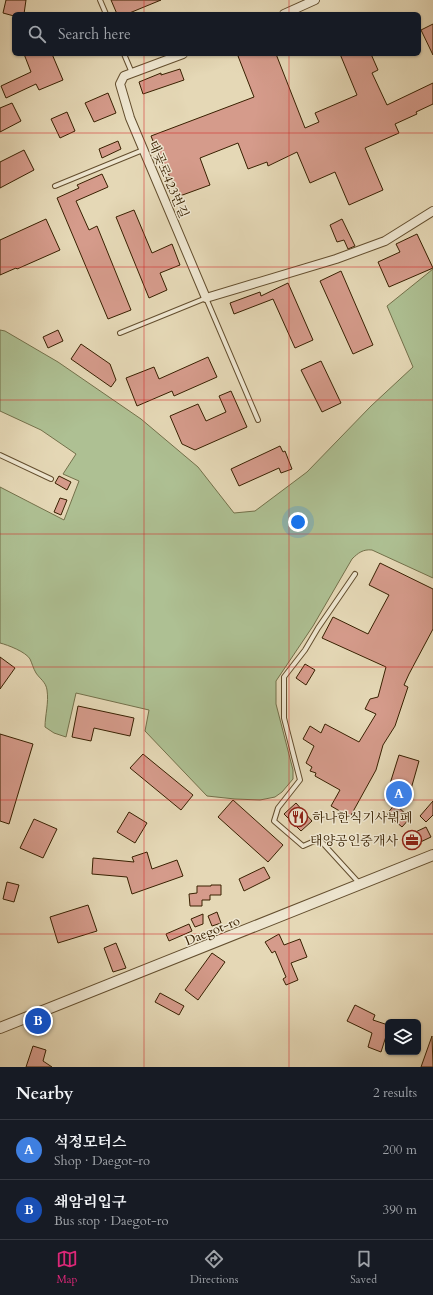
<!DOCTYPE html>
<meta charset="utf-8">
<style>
:root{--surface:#171b24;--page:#20242c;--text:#f1f3f6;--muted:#9ea1a6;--line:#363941;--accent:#db2777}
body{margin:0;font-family:Cardo,"Noto Serif KR",serif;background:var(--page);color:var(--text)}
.controls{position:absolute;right:12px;bottom:12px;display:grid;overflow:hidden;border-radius:6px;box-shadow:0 1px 3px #0004}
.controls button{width:36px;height:36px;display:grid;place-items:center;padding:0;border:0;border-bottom:1px solid var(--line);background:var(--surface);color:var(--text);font:20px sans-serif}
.you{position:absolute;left:298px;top:522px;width:14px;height:14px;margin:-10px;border:3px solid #fff;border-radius:50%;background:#1a73e8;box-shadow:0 0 0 6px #1a73e833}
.badge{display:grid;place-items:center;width:26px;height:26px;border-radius:50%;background:var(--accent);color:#fff;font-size:13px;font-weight:700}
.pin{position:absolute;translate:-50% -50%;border:2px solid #fff;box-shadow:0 1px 4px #0006}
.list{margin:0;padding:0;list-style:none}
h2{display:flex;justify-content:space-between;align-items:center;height:52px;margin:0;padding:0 16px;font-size:17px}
h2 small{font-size:13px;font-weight:400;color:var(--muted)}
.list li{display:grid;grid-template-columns:26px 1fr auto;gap:12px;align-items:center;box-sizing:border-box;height:60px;padding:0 16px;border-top:1px solid var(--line)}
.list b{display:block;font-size:15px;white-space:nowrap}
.list p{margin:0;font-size:13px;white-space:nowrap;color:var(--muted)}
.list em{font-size:13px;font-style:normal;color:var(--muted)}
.icon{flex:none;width:22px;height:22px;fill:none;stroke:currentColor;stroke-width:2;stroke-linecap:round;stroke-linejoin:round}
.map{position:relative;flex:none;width:433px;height:1067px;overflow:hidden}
.search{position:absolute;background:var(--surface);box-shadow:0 1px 3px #0004;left:12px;right:12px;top:12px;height:44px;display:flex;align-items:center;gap:10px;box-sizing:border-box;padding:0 14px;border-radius:6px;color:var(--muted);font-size:15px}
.sheet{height:172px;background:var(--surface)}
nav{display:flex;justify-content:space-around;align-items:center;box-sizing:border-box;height:56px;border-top:1px solid var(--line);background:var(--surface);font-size:11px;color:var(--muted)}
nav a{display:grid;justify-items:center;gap:2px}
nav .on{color:var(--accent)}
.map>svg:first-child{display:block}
</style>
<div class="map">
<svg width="433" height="1067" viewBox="0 0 433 1067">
<rect width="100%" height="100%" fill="#e5d8b6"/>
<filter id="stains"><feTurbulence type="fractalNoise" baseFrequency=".005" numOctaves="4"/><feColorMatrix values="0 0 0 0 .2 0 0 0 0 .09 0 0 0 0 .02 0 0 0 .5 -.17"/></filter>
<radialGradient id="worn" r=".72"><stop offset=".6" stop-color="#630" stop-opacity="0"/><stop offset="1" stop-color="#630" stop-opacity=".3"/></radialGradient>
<path fill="#aec093" stroke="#73704a" d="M433 269V578L372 550C363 549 358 553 352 559L313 626 276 681V704L293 770V779L282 792 275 797 260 800 235 799 207 796 145 731 149 710 76 693 66 737 54 733 45 727C45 715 49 703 47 690 46 682 40 679 36 673 33 668 32 663 30 659 26 652 8 645 0 643V487L64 520 79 481 63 474 76 454 41 430 0 411V330L5 331 58 362 141 419 198 467 234 513 255 511 307 472 371 406 413 367 387 306Z"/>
<path fill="#d59b8b" stroke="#382001" d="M6 0H26L24 14H14V16L3 13Z
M111 0H161L127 14H117Z
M433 24V55L421 30Z
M24 54H52L63 80 39 90 36 84 6 98 1 86 31 72Z
M244 54H276L305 128 319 122 315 113 357 95 340 54H371L378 70 372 73 387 105 433 83V104L416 112 417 114 395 124 399 133 365 148 383 190 349 205 335 172 310 183 297 152 268 166 267 162 248 169 238 143 200 158 210 185 177 197 167 170 165 171 151 136 254 97 238 56Z
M180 69 184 80 143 94 139 82 161 73V75Z
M108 93 116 113 94 122 85 103Z
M12 103 21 121 0 132V108Z
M67 112 75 131 60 138 51 119Z
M118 141 121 149 102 158 99 149Z
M24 150 34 170 0 188V162Z
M102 174 108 187 76 201 89 230 97 226 131 310 108 319 57 198 79 188 77 185Z
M134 210 152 253 172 244 180 265 160 273 167 290 149 298 116 217Z
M46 219 60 250 17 269 16 268 0 275V240Z
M342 219 355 246 348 249 344 240 337 242 330 225Z
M417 234 433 268 389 287 378 262 400 252 396 244Z
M341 271 373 345 353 354 320 281Z
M288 283 313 340 295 348 273 299 234 314 230 303 260 292 261 296Z
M58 330 63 341 48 348 43 337Z
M81 344 110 364 116 380 111 387 71 359Z
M208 357 217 377 174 396 172 391 137 406 126 378 154 367 159 379Z
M321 361 341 403 322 412 301 370Z
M231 391 247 427 195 450 182 444 170 416 198 404 206 421 226 412 219 396Z
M280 446 283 452 285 451 292 469 281 473 279 468 239 486 231 469Z
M59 476 71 482 67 490 55 483Z
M60 498 67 500 61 515 54 512Z
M380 563 433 589V629L409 674 404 685 408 687 395 726 383 745 376 770 350 817 331 806 340 790 315 776 316 773 310 771 312 767 306 763 314 746 303 739 310 726 321 733 325 724 359 742 376 714 365 709 370 699 378 697 386 667 322 638 333 617 368 634 389 595 369 585Z
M0 657 15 668 0 689Z
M305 664 315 670 306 685 296 678Z
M78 706 134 718 130 736 94 728 91 741 72 737Z
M0 734 33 744 9 824 0 821Z
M143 754 193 795 181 810 130 768Z
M399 755 419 761 409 796 388 790Z
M233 800 283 845 268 862 218 817Z
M433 801V815L426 822 420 816Z
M296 803 312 821 301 831 284 814Z
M395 804 410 818 402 827 387 814Z
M129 812 147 823 135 843 117 832Z
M34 819 57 829 43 858 20 848Z
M426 827 431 837 410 847 405 837Z
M147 852 152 869 177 860 183 876 132 894 127 877 92 874 93 858 134 862 132 857Z
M264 867 270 878 244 891 239 879Z
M7 882 19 885 14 902 3 899Z
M211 885H221V895H210V900H202V906H190L189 894 197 893V886H211Z
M88 905 97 931 58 943 50 917Z
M217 912 221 923 212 926 208 916Z
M203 914V924L195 927 191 919Z
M189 924 192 931 169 941 166 934Z
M279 934 284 945 300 939 307 957 291 963 298 980 286 985 283 979 286 977 275 951 272 953 265 942Z
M116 943 126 968 113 972 104 948Z
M212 953 225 962 198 1000 185 990Z
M160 993 184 1006 179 1015 155 1002Z
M355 1005 375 1015 373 1020 388 1025V1030L381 1052 368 1047 372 1033 347 1021Z
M432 1036 433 1067H421Z
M33 1046 46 1050 43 1061 52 1067H26Z"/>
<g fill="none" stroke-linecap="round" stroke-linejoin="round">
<defs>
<path id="service" d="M100 0 106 14
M124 54 132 73
M55 186 143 150
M120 333 206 298 258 420
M0 455 51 479
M355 574 318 628 305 650 284 677V718L300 780 278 808 274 821 303 846 319 839 360 884"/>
<path id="minor" d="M284 14 315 0
M183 54 124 76 120 84 130 118 206 298 336 259 385 241 433 211"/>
<path id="tertiary" d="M0 1028 433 855"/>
</defs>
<use href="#service" stroke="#634e2e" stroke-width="6"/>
<use href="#minor" stroke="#634e2e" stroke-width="10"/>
<use href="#tertiary" stroke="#634e2e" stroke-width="12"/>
<use href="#service" stroke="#eee6d0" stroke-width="4"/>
<use href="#minor" stroke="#eee6d0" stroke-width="8"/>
<use href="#tertiary" stroke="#eee6d0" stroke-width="10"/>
</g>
<path fill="none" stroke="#d62828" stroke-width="1" stroke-opacity="0.55" d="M144 0V14M289 0V14M144 54V1067M289 54V1067M0 133H433M0 267H433M0 400H433M0 534H433M0 667H433M0 800H433M0 934H433"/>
<defs>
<symbol id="restaurant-ring" viewBox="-11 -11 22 22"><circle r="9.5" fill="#eee6d0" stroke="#8f2418" stroke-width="1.5"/><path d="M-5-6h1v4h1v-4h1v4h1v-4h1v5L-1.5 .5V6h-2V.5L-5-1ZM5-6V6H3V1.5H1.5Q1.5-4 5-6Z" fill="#8f2418"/></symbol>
<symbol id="office-ring" viewBox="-11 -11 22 22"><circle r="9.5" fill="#eee6d0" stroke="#8f2418" stroke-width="1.5"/><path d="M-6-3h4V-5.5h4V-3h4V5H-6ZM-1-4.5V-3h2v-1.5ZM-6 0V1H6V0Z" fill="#8f2418"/></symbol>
</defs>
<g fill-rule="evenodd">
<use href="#restaurant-ring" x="287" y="806" width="22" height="22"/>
<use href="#office-ring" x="401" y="829" width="22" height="22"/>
</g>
<g text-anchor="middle" stroke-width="3" stroke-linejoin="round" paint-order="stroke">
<g font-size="13" fill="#382001" stroke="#eee6d0">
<text transform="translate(169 179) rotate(67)" y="5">대곶로423번길</text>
<text transform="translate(212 930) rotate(-22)" y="5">Daegot-ro</text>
</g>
<g font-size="13" fill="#382001" stroke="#eee6d0" text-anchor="start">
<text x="312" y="822">하나한식기사뷔페</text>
<text x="398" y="845" text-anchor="end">태양공인중개사</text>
</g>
</g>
<rect width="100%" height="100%" filter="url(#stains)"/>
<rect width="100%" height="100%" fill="url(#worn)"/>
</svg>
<div class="controls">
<button><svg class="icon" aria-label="layers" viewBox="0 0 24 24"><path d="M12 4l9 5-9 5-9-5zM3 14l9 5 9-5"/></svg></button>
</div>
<div class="you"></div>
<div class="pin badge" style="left:399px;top:794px;background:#3f7fe0">A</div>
<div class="pin badge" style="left:38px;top:1021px;background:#1a4fb4">B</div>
<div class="search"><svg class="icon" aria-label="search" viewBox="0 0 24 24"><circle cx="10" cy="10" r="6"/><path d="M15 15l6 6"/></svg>Search here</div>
</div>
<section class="sheet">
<h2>Nearby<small>2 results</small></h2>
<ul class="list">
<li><span class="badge" style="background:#3f7fe0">A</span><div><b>석정모터스</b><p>Shop · Daegot-ro</p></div><em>200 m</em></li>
<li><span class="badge" style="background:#1a4fb4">B</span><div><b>쇄암리입구</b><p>Bus stop · Daegot-ro</p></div><em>390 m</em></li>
</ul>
</section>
<nav>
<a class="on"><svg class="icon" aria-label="map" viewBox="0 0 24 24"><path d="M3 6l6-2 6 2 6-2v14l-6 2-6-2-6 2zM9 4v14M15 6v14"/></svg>Map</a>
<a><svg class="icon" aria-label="directions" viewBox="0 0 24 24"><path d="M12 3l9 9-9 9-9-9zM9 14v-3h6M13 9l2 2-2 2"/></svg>Directions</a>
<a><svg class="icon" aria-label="saved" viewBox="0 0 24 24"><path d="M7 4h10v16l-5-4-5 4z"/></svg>Saved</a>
</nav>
